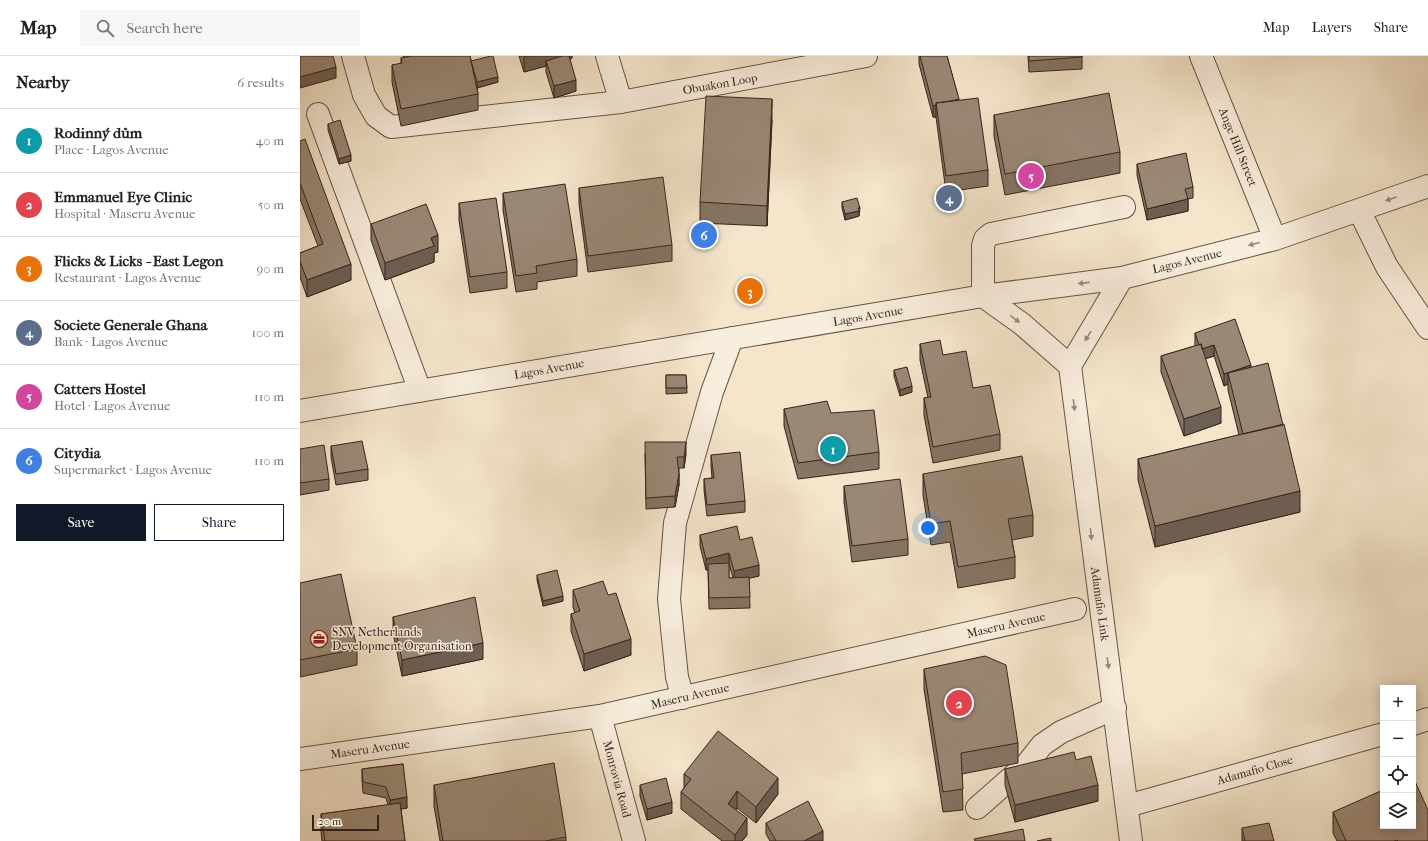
<!DOCTYPE html>
<meta charset="utf-8">
<style>
:root{--surface:#fff;--page:#f6f6f6;--text:#202124;--muted:#757577;--line:#e0e0e0;--accent:#111827}
body{margin:0;font-family:"IM FELL French Canon",serif;background:var(--page);color:var(--text)}
.controls{position:absolute;right:12px;bottom:12px;display:grid;overflow:hidden;border-radius:0px;box-shadow:0 2px 10px #0003}
.controls button{width:36px;height:36px;display:grid;place-items:center;padding:0;border:0;border-bottom:1px solid var(--line);background:var(--surface);color:var(--text);font:20px sans-serif}
.scale{position:absolute;left:12px;bottom:10px;width:67px;box-sizing:border-box;padding-left:4px;border:2px solid #38231a;border-top:0;font-size:11px;line-height:14px;white-space:nowrap;color:#38231a;-webkit-text-stroke:3px #f8eedd;paint-order:stroke}
.you{position:absolute;left:628px;top:472px;width:14px;height:14px;margin:-10px;border:3px solid #fff;border-radius:50%;background:#1a73e8;box-shadow:0 0 0 6px #1a73e833}
.badge{display:grid;place-items:center;width:26px;height:26px;border-radius:50%;background:var(--accent);color:#fff;font-size:13px;font-weight:700}
.pin{position:absolute;translate:-50% -50%;border:2px solid #fff;box-shadow:0 1px 4px #0006}
.list{margin:0;padding:0;list-style:none}
h2{display:flex;justify-content:space-between;align-items:center;height:52px;margin:0;padding:0 16px;font-size:17px}
h2 small{font-size:13px;font-weight:400;color:var(--muted)}
.list li{display:grid;grid-template-columns:26px 1fr auto;gap:12px;align-items:center;box-sizing:border-box;height:64px;padding:0 16px;border-top:1px solid var(--line)}
.list b{display:block;font-size:15px;white-space:nowrap}
.list p{margin:0;font-size:13px;white-space:nowrap;color:var(--muted)}
.list em{font-size:13px;font-style:normal;color:var(--muted)}
.actions{display:flex;gap:8px;padding:12px 16px}
.actions a{flex:1;padding:9px 0;border:1px solid var(--accent);border-radius:0px;text-align:center;font-size:14px;color:var(--accent)}
.actions .main{background:var(--accent);color:#fff}
.icon{flex:none;width:22px;height:22px;fill:none;stroke:currentColor;stroke-width:2;stroke-linecap:round;stroke-linejoin:round}
.map{position:relative;flex:none;width:1128px;height:785px;overflow:hidden}
header{display:flex;align-items:center;gap:24px;box-sizing:border-box;height:56px;padding:0 20px;background:var(--surface);border-bottom:1px solid var(--line)}
header strong{font-size:19px}
nav{display:flex;gap:22px;margin-inline-start:auto;font-size:14px}
.search{width:280px;height:36px;background:var(--page);display:flex;align-items:center;gap:10px;box-sizing:border-box;padding:0 14px;border-radius:0px;color:var(--muted);font-size:15px}
main{display:flex}
aside{flex:1;background:var(--surface)}
.map>svg:first-child{display:block}
</style>
<header>
<strong>Map</strong>
<div class="search"><svg class="icon" aria-label="search" viewBox="0 0 24 24"><circle cx="10" cy="10" r="6"/><path d="M15 15l6 6"/></svg>Search here</div>
<nav><a>Map</a><a>Layers</a><a>Share</a></nav>
</header>
<main>
<aside>
<h2>Nearby<small>6 results</small></h2>
<ul class="list">
<li><span class="badge" style="background:#0f9aa8">1</span><div><b>Rodinný dům</b><p>Place · Lagos Avenue</p></div><em>40 m</em></li>
<li><span class="badge" style="background:#e0444e">2</span><div><b>Emmanuel Eye Clinic</b><p>Hospital · Maseru Avenue</p></div><em>50 m</em></li>
<li><span class="badge" style="background:#e8710a">3</span><div><b>Flicks &amp; Licks - East Legon</b><p>Restaurant · Lagos Avenue</p></div><em>90 m</em></li>
<li><span class="badge" style="background:#5c6f8a">4</span><div><b>Societe Generale Ghana</b><p>Bank · Lagos Avenue</p></div><em>100 m</em></li>
<li><span class="badge" style="background:#d1479c">5</span><div><b>Catters Hostel</b><p>Hotel · Lagos Avenue</p></div><em>110 m</em></li>
<li><span class="badge" style="background:#3f7fe0">6</span><div><b>Citydia</b><p>Supermarket · Lagos Avenue</p></div><em>110 m</em></li>
</ul>
<div class="actions"><a class="main">Save</a><a>Share</a></div>
</aside>
<div class="map">
<svg width="1128" height="785" viewBox="0 0 1128 785">
<rect width="100%" height="100%" fill="#f4e5cb"/>
<filter id="stains"><feTurbulence type="fractalNoise" baseFrequency=".005" numOctaves="4"/><feColorMatrix values="0 0 0 0 .2 0 0 0 0 .09 0 0 0 0 .02 0 0 0 .5 -.17"/></filter>
<radialGradient id="worn" r=".72"><stop offset=".6" stop-color="#630" stop-opacity="0"/><stop offset="1" stop-color="#630" stop-opacity=".3"/></radialGradient>
<g fill="none" stroke-linecap="round" stroke-linejoin="round">
<defs>
<path id="minor" d="M53 0 64 39 76 60 91 71 321 46 566 0
M307 0 321 46
M901 0 975 183
M18 58 120 335
M1059 154 1087 211 1128 272
M822 222 770 310 831 785
M683 240V190L685 183 691 178 824 151
M683 240 722 268 770 310
M0 355 683 240 822 222 975 183 1128 130
M383 642 377 621 369 543 375 467 412 336 432 282
M300 660 334 785
M1113 668 1128 663
M0 703 300 660 775 553
M827 750 1083 678
M677 752 727 708 742 689 761 676 815 652"/>
</defs>
<use href="#minor" stroke="#675446" stroke-width="24"/>
<use href="#minor" stroke="#f8eedd" stroke-width="22"/>
</g>
<path fill="#847565" stroke="#38231a" fill-rule="evenodd" d="M103 0H170L171 5 198 26 177 32 178 38V54L101 70 92 26V9L101 8V2H104Z
M219 0H272V2L270 3 276 35 254 42 246 16V10L224 16Z
M619 0H647L659 44 688 114V130L646 136 636 61H633L619 8Z
M728 0H782V13L729 16Z
M694 59 820 96V117L705 139 694 80Z
M472 64 467 170 400 167V146Z
M28 68 51 105 39 108 28 74Z
M0 85 51 224 7 241 0 221V197L18 190 0 143Z
M837 108 893 131V142L888 143V155L847 164 837 119Z
M279 132 372 189V205L288 216 279 148Z
M203 137 277 203V220L237 226V233L216 236 203 154Z
M542 146 560 152 559 160 545 164 542 152Z
M159 147 207 216V232L170 237 159 164Z
M71 168 138 196 134 197V206L85 224 71 184Z
M895 277 951 311 1000 456 855 491 838 424V403L939 379 928 334V328L924 330 914 300 905 303 921 367 884 380 861 316V300L895 290Z
M620 288 643 299 673 332 700 378V394L633 407 624 359V342H628L620 304Z
M594 314 612 336 600 340 594 320Z
M366 319H386L387 337 366 338Z
M484 353 531 357 579 396V413L498 423 484 370Z
M31 390 68 413V424L36 429 31 401Z
M0 393 29 423V434L0 439Z
M345 397 386 398 384 412H379V429L375 451 346 453Z
M411 399 445 445V456L407 460 404 434V423L412 422 411 410Z
M623 418 733 459V480L712 484 715 501V522L658 532 650 486 631 489 623 439Z
M544 430 608 483V499L552 506 544 446Z
M400 479 440 484 459 520 449 522 450 552 409 553 408 514H406L400 490ZM429 508 433 522H429Z
M237 519 263 545 243 550 237 524Z
M0 527 57 593V609L0 621Z
M273 534 308 539 331 599 284 615 271 575V558L275 557 273 551Z
M93 561 183 603 102 620 93 577Z
M624 613 718 687V707L662 718 663 754 643 756 624 633Z
M776 704 798 745 715 766 705 729V713Z
M103 708 107 752 101 753 105 785H22L21 775V758L88 749 86 742 63 737 62 724V713Z
M384 718 478 738 456 767 437 752 436 754 447 779 442 785H422L381 753V736L384 732Z
M134 729 266 781V785H140L134 750Z
M340 729 372 757 347 764 340 740Z
M1033 756 1128 785H1037L1033 777Z
M466 767 523 785H470L466 778Z
M942 772 974 785H942Z"/>
<path fill="#6c5f53" stroke="#38231a" d="M224 0H272V2L247 9 246 5V10L224 16Z
M36 11V22L0 32V21Z
M198 21V26L177 32V26Z
M276 24V35L254 42V30Z
M472 43V64L467 170V150Z
M636 49V61H633V50Z
M51 99V105L39 108V103Z
M888 143V155L847 164V153Z
M559 155V160L545 164V158Z
M138 179V196L134 197V206L85 224V207L131 182Z
M51 208V224L7 241V224Z
M914 289V300L901 304V293Z
M951 309V320L928 317V328L924 330V318Z
M612 330V336L600 340V334Z
M921 351V367L884 380V363Z
M386 386V398L384 412V401Z
M379 418V429L375 451V440Z
M1000 435V456L855 491V470Z
M429 497V508L406 514V503Z
M459 509V520L434 526V515Z
M263 540V545L243 550V545Z
M331 583V599L284 615V598Z
M183 587V603L102 620V604Z
M478 722V738L456 767V751Z
M798 729V745L715 766V749Z
M437 735V752L428 764V748Z
M107 741V752L90 755V744Z
M372 746V757L347 764V753Z
M447 762V779L442 785H435V779Z
M523 775V785H504Z"/>
<path fill="#9a8876" stroke="#38231a" d="M0 0H33L36 11 0 21Z
M112 0H170L178 38 101 53 92 9 102 7 101 2Z
M191 0H193L198 21 177 26 171 5Z
M262 0H269L276 24 254 30 246 5Z
M620 0H647L659 43 650 45 636 47V49L633 50Z
M729 0H782V1L729 5Z
M809 37 820 96 705 118 694 59Z
M406 40 472 43 467 150 400 146Z
M678 42 688 114 646 120 636 47Z
M40 64 51 99 39 103 28 68Z
M5 83 51 208 7 224 0 205V197L23 188 0 127V85Z
M886 97 893 131 885 133 888 143 847 153 837 108Z
M363 121 372 189 288 200 279 132Z
M265 128 277 203 236 210 237 217 216 220 203 137Z
M196 142 207 216 170 221 159 147Z
M557 142 560 152H558L559 155 545 158 542 146Z
M126 148 138 179 131 182 134 190 85 207 71 168Z
M935 263 951 309 924 318 914 289 902 293 901 288 899 289 895 277Z
M640 284 643 299 666 295 673 332 690 329 700 378 633 391 624 342 631 341 620 288Z
M901 288 921 351 884 363 861 300Z
M968 307 983 369 943 378 928 317Z
M607 311 612 330 600 334 594 314Z
M366 319H386L387 332H366Z
M527 345 531 357 574 354 579 396 498 407 484 353Z
M984 368 1000 435 855 470 838 403Z
M62 385 68 413 36 418 31 390Z
M345 386H386L384 401H377L379 418 375 440 346 442Z
M24 389 29 423 0 427V393Z
M440 396 445 445 407 449 404 423 414 422 411 399Z
M722 400 733 459 708 463 715 501 658 511 650 465 631 468 623 418Z
M600 423 608 483 552 490 544 430Z
M437 470 440 484 452 481 459 509 434 515 429 497 406 503 400 479Z
M429 507V522L449 521 450 541 409 542 408 508Z
M257 514 263 540 243 545 237 519Z
M41 518 57 593 0 604V527Z
M303 525 308 539 316 537 331 583 284 598 271 558 280 555 273 534Z
M175 541 183 587 102 604 93 561Z
M685 600 706 609 718 687 661 697 663 733 643 736 624 613Z
M418 675 478 722 456 751 437 735 428 748 447 762 435 779 381 736 391 723 384 718Z
M774 696 776 704 791 700 798 729 715 749 705 713Z
M254 707 266 781 245 785H143L134 729Z
M103 708 107 741 90 744 86 731 63 726 62 713Z
M1113 721 1128 754V785H1098L1097 784 1094 785H1046L1033 756 1083 734V770H1113Z
M366 722 372 746 347 753 340 729Z
M508 745 523 775 504 785H476L466 767Z
M100 747 105 785H25L21 758Z
M969 767 974 785H945L942 772Z
M723 773 725 785H675L674 783Z
M751 782V785H737Z"/>
<defs><path id="oneway-solid" d="M-6-.8H1V-3.2L6.5 0L1 3.2V.8H-6Z"/></defs>
<g fill="#98887c">
<use href="#oneway-solid" transform="translate(1091 143) rotate(161)"/>
<use href="#oneway-solid" transform="translate(954 188) rotate(166)"/>
<use href="#oneway-solid" transform="translate(784 227) rotate(173)"/>
<use href="#oneway-solid" transform="translate(715 263) rotate(36)"/>
<use href="#oneway-solid" transform="translate(788 280) rotate(121)"/>
<use href="#oneway-solid" transform="translate(774 349) rotate(83)"/>
<use href="#oneway-solid" transform="translate(791 478) rotate(83)"/>
<use href="#oneway-solid" transform="translate(808 607) rotate(82)"/>
</g>
<defs>
<symbol id="office-ring" viewBox="-11 -11 22 22"><circle r="9.5" fill="#f8eedd" stroke="#8f2418" stroke-width="1.5"/><path d="M-6-3h4V-5.5h4V-3h4V5H-6ZM-1-4.5V-3h2v-1.5ZM-6 0V1H6V0Z" fill="#8f2418"/></symbol>
</defs>
<g fill-rule="evenodd">
<use href="#office-ring" x="9" y="573" width="20" height="20"/>
</g>
<g text-anchor="middle" stroke-width="3" stroke-linejoin="round" paint-order="stroke">
<g font-size="12" fill="#38231a" stroke="#f8eedd">
<text transform="translate(420 28) rotate(-10)" y="4">Obuakon Loop</text>
<text transform="translate(938 91) rotate(68)" y="4">Ange Hill Street</text>
<text transform="translate(887 205) rotate(-14)" y="4">Lagos Avenue</text>
<text transform="translate(568 260) rotate(-10)" y="4">Lagos Avenue</text>
<text transform="translate(249 313) rotate(-10)" y="4">Lagos Avenue</text>
<text transform="translate(800 548) rotate(82)" y="4">Adamafio Link</text>
<text transform="translate(706 569) rotate(-13)" y="4">Maseru Avenue</text>
<text transform="translate(390 640) rotate(-13)" y="4">Maseru Avenue</text>
<text transform="translate(70 693) rotate(-8)" y="4">Maseru Avenue</text>
<text transform="translate(955 714) rotate(-16)" y="4">Adamafio Close</text>
<text transform="translate(317 723) rotate(75)" y="4">Monrovia Road</text>
</g>
<g font-size="12" fill="#38231a" stroke="#f8eedd" text-anchor="start">
<text x="32" y="580">SNV Netherlands<tspan x="32" dy="14">Development Organisation</tspan></text>
</g>
</g>
<rect width="100%" height="100%" filter="url(#stains)"/>
<rect width="100%" height="100%" fill="url(#worn)"/>
</svg>
<div class="controls">
<button>+</button>
<button>−</button>
<button><svg class="icon" aria-label="locate" viewBox="0 0 24 24"><circle cx="12" cy="12" r="6"/><path d="M12 2v4M12 18v4M2 12h4M18 12h4"/></svg></button>
<button><svg class="icon" aria-label="layers" viewBox="0 0 24 24"><path d="M12 4l9 5-9 5-9-5zM3 14l9 5 9-5"/></svg></button>
</div>
<div class="scale">20 m</div>
<div class="you"></div>
<div class="pin badge" style="left:533px;top:393px;background:#0f9aa8">1</div>
<div class="pin badge" style="left:659px;top:647px;background:#e0444e">2</div>
<div class="pin badge" style="left:450px;top:235px;background:#e8710a">3</div>
<div class="pin badge" style="left:649px;top:142px;background:#5c6f8a">4</div>
<div class="pin badge" style="left:731px;top:120px;background:#d1479c">5</div>
<div class="pin badge" style="left:404px;top:179px;background:#3f7fe0">6</div>
</div>
</main>
